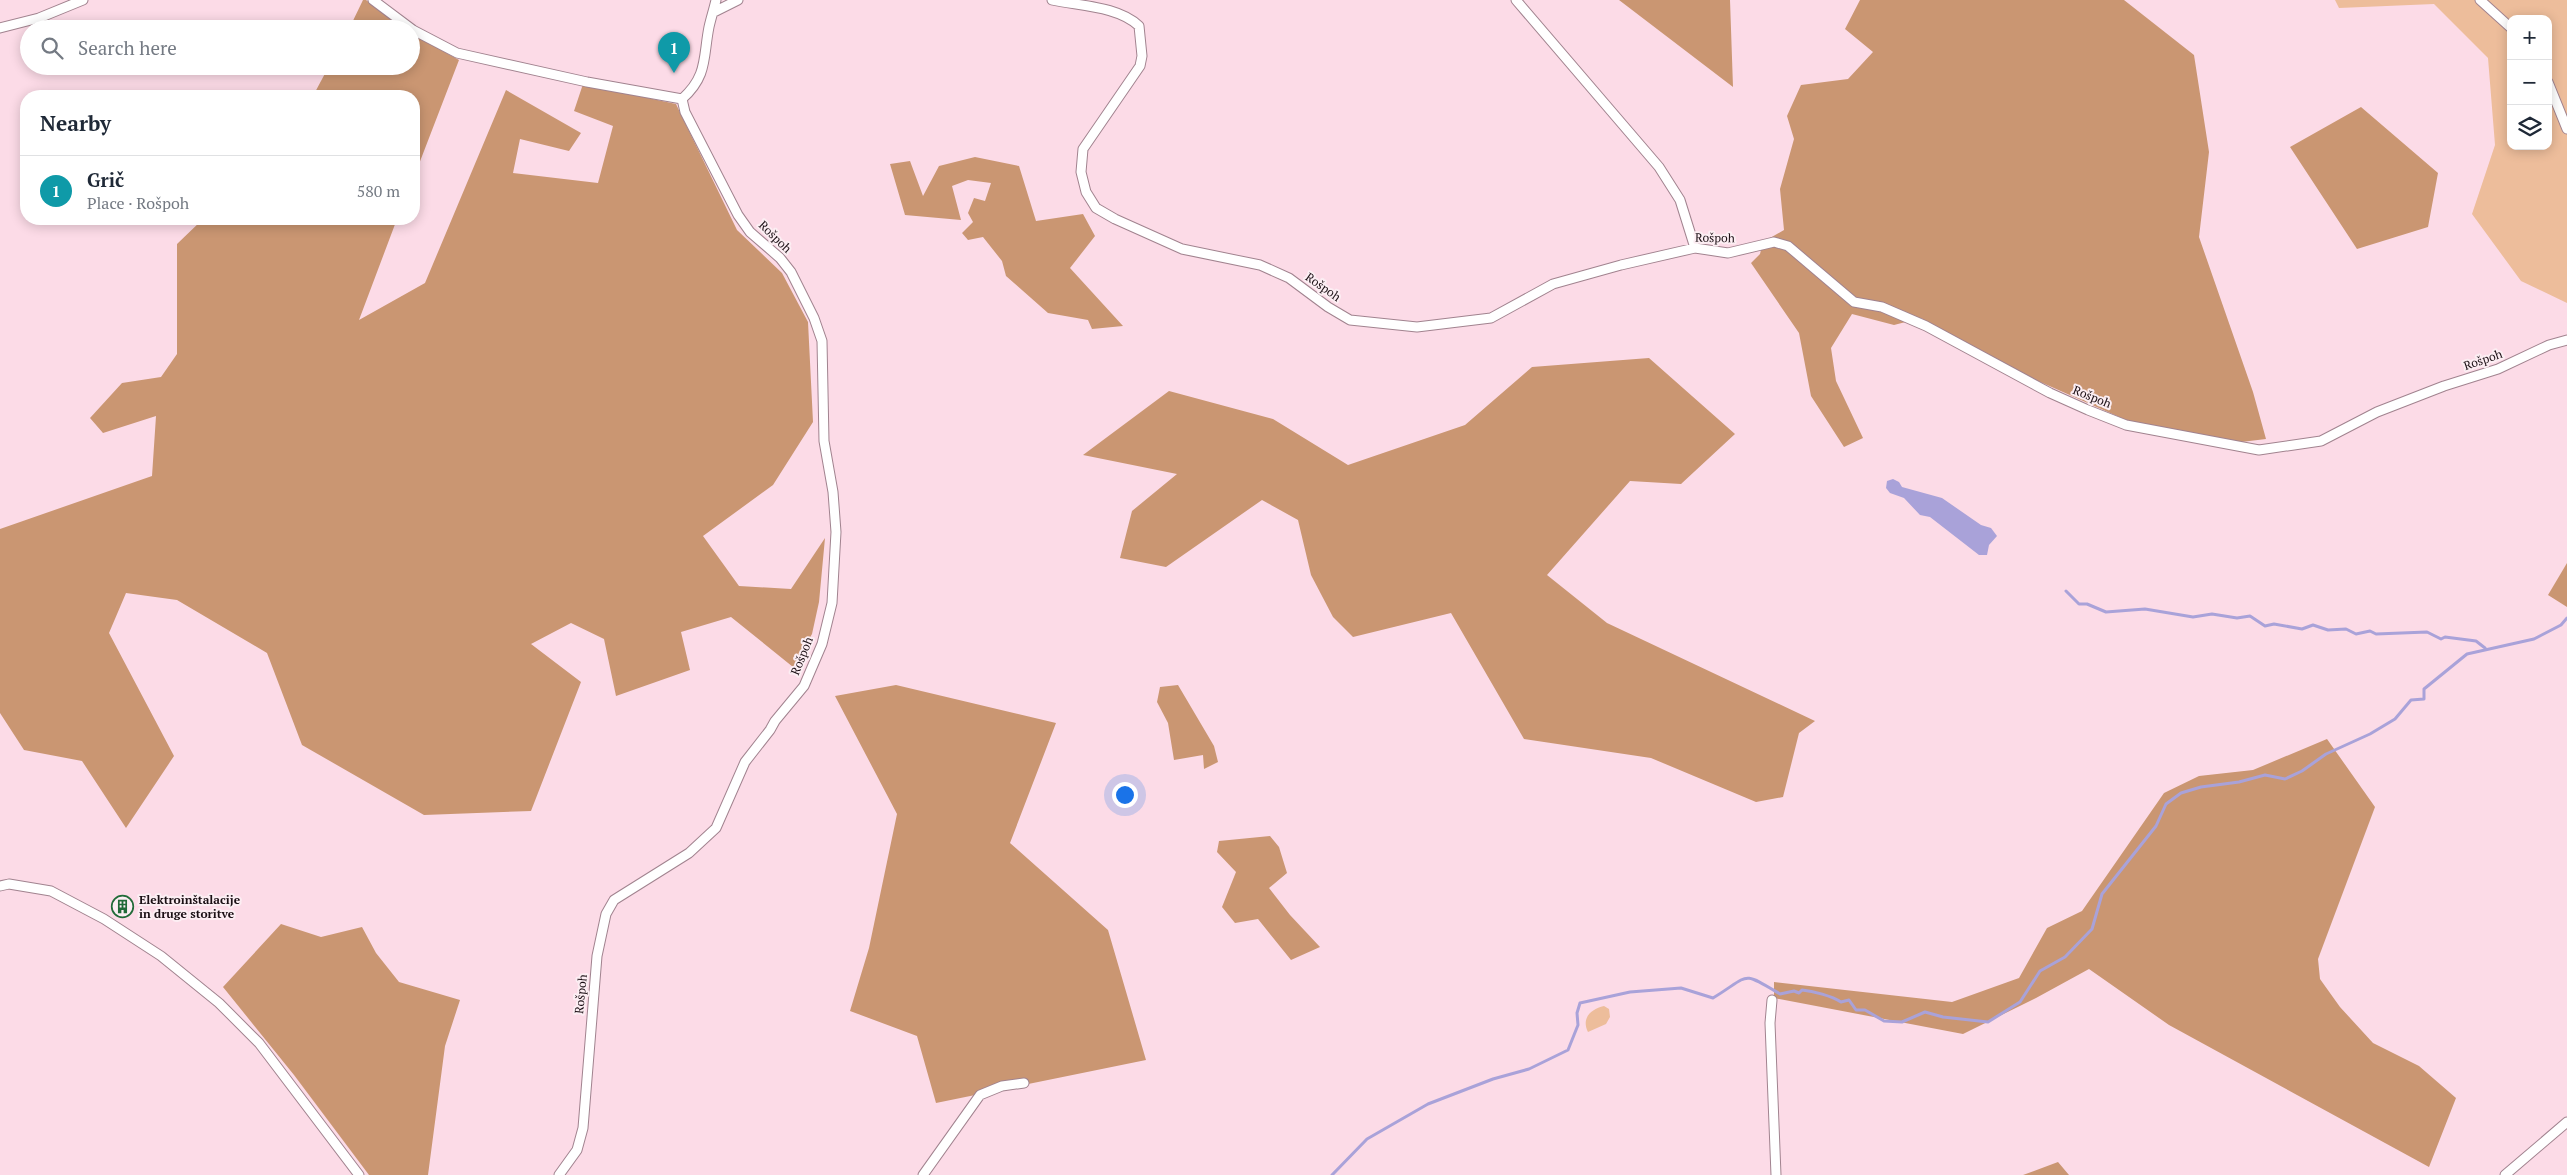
<!DOCTYPE html>
<meta charset="utf-8">
<style>
:root{--surface:#fff;--page:#f2f2f3;--text:#1f2937;--muted:#747a83;--line:#e0e1e3;--accent:#d93025}
body{margin:0;font-family:"PT Serif",serif;background:var(--page);color:var(--text)}
.controls{position:absolute;right:15px;top:15px;display:grid;overflow:hidden;border-radius:10px;box-shadow:0 2px 12px #0003}
.controls button{width:45px;height:45px;display:grid;place-items:center;padding:0;border:0;border-bottom:1px solid var(--line);background:var(--surface);color:var(--text);font:25px sans-serif}
.you{position:absolute;left:1124px;top:794px;width:18px;height:18px;margin:-12px;border:4px solid #fff;border-radius:50%;background:#1a73e8;box-shadow:0 0 0 8px #1a73e833}
.badge{display:grid;place-items:center;width:32px;height:32px;border-radius:50%;background:var(--accent);color:#fff;font-size:16px;font-weight:700}
.pin{position:absolute;translate:-50% -41px;filter:drop-shadow(0 1px 2px #0008)}
.pin::after{content:'';position:absolute;top:26px;width:18px;height:15px;background:inherit;clip-path:polygon(0 0,100% 0,50% 100%)}
.list{margin:0;padding:0;list-style:none}
h2{display:flex;justify-content:space-between;align-items:center;height:65px;margin:0;padding:0 20px;font-size:21px}
h2 small{font-size:16px;font-weight:400;color:var(--muted)}
.list li{display:grid;grid-template-columns:32px 1fr auto;gap:15px;align-items:center;box-sizing:border-box;height:70px;padding:0 20px;border-top:1px solid var(--line)}
.list b{display:block;font-size:19px;white-space:nowrap}
.list p{margin:0;font-size:16px;white-space:nowrap;color:var(--muted)}
.list em{font-size:16px;font-style:normal;color:var(--muted)}
.icon{flex:none;width:28px;height:28px;fill:none;stroke:currentColor;stroke-width:2;stroke-linecap:round;stroke-linejoin:round}
.map{position:relative;flex:none;width:2567px;height:1175px;overflow:hidden}
.search{position:absolute;background:var(--surface);box-shadow:0 2px 12px #0003;left:20px;top:20px;width:400px;height:55px;display:flex;align-items:center;gap:12px;box-sizing:border-box;padding:0 18px;border-radius:28px;color:var(--muted);font-size:19px}
.panel{position:absolute;background:var(--surface);box-shadow:0 2px 12px #0003;left:20px;top:90px;width:400px;height:135px;border-radius:20px}
.map>svg:first-child{display:block}
</style>
<div class="map">
<svg width="2567" height="1175" viewBox="0 0 2567 1175">
<rect width="100%" height="100%" fill="#fcdbe7"/>
<path fill="#edbd9b" fill-rule="evenodd" d="M2335 0H2567V303L2521 281 2472 214 2495 145 2488 58 2434 4 2339 8ZM2511 19H2548V146H2511Z
M1604 1006 1609 1009 1610 1017 1606 1024 1588 1032C1581 1018 1591 1009 1604 1006Z"/>
<path fill="#ca9672" d="M363 0H366L406 29H349Z
M1619 0H1730L1733 87Z
M1860 0H2124L2194 55 2209 152 2199 237 2253 392 2266 439 2233 443 2126 420 1986 358 1921 318 1894 325 1852 314 1831 348 1836 381 1863 438 1844 447 1811 396 1799 333 1751 263 1760 254 1763 242 1784 230 1780 189 1794 139 1787 116 1801 85 1848 79 1873 52 1845 29Z
M411 33 459 60 414 177V96H313L329 66H411Z
M583 84 676 104 737 230 782 273 808 322 813 422 773 485 703 536 739 586 791 589 825 538 819 602 812 634 793 667 731 617 681 632 690 670 616 696 604 639 571 623 531 644 581 682 531 811 424 815 302 745 267 653 177 600 126 593 109 633 174 756 126 828 82 761 24 750 0 713V529L152 476 156 416 103 433 90 418 122 383 161 377 177 354V244L203 219H397L359 320 425 283 506 90 581 133 569 151 520 139 513 173 598 183 613 126 574 111Z
M2361 107 2438 173 2428 227 2357 249 2290 147Z
M975 157 1019 166 1036 221 1083 214 1095 236 1070 268 1123 326 1092 329 1088 320 1048 313 1006 276 1002 261 983 237 968 240 962 233 973 222 968 213 974 198 985 201 991 183 968 180 952 186 961 220 905 215 890 164 910 161 923 196 939 166Z
M1649 358 1735 434 1681 484 1630 481 1547 575 1607 623 1815 721 1799 733 1783 797 1756 802 1651 758 1524 739 1451 613 1353 637 1333 617 1311 575 1298 520 1262 500 1166 567 1120 558 1132 511 1177 474 1083 455 1169 391 1273 419 1348 465 1465 425 1532 367Z
M2567 563V607L2548 595Z
M896 685 1056 723 1010 843 1108 930 1146 1060 936 1103 917 1036 850 1011 869 948 897 814 835 696Z
M1178 685 1214 746 1218 762 1204 769 1203 755 1174 760 1168 723 1157 702 1160 687Z
M2327 739 2375 807 2318 959 2320 979 2340 1007 2373 1043 2419 1066 2456 1098 2429 1167 2169 1025 2089 969 2036 998 1963 1034 1774 998V982L1952 1002 2019 978 2047 928 2082 911 2164 793 2199 776 2253 770Z
M1270 836 1279 847 1287 873 1269 888 1290 915 1320 947 1291 960 1258 919 1235 923 1222 907 1236 872 1217 852 1219 841Z
M281 924 321 937 362 927 376 953 399 982 460 1000 445 1046 428 1175H369L294 1075 223 987Z
M2058 1162 2069 1175H2023Z"/>
<path fill="#a9a2d9" d="M1893 479 1899 482 1902 487 1942 498 1981 525 1991 528 1997 536 1989 545 1987 555H1979L1930 517 1920 515 1904 498 1890 493 1886 488 1887 481Z"/>
<g fill="none" stroke-linecap="round" stroke-linejoin="round">
<path stroke="#a9a2d9" stroke-width="3" d="M2066 591 2079 604H2087L2106 612 2145 609 2193 617 2212 614 2237 618 2250 616 2265 626 2274 624 2302 629 2313 625 2328 630 2346 629 2356 634 2370 631 2376 634 2427 632 2441 639 2445 637 2476 641 2485 648
M1332 1175 1367 1139 1428 1104 1493 1079 1529 1069 1568 1050 1578 1025 1577 1013 1580 1003 1630 992 1681 988 1713 998C1751 975 1740 970 1780 994L1794 991 1799 993 1802 990C1813 991 1832 996 1841 1002L1849 1000 1856 1010H1865L1884 1021 1902 1022 1925 1012 1943 1017 1988 1022 2020 1002 2040 971 2065 957 2092 929 2102 894 2156 826 2166 804 2181 793 2201 787 2239 782 2265 775 2285 779 2302 771 2326 754 2370 734 2395 719 2411 700 2424 699V689L2467 654 2534 639 2561 625 2567 618"/>
<defs>
<path id="street" d="M373 0 413 30 457 53 587 82 682 99
M1052 0C1079 6 1118 6 1139 26L1142 56 1140 66 1083 149 1081 172 1086 192 1096 208 1115 219 1182 249 1260 265 1289 278 1328 307 1350 320 1417 327 1491 318 1553 284 1621 265 1695 248 1728 253 1774 242 1788 246 1854 302 1882 307 1926 326 2050 393 2088 410 2126 425 2259 450 2321 441 2377 412 2444 386 2498 369 2549 345 2567 340
M1516 0 1659 167 1680 200 1695 248
M2480 0 2511 28
M714 12 738 0
M0 28 39 18 83 0
M2548 82 2567 129
M682 99C708 76 703 57 709 27 711 18 714 9 716 0
M0 886 9 884 51 891 104 919 161 956 219 1003 259 1043 359 1175
M1772 1000 1770 1023 1776 1175
M559 1175 577 1150 583 1128 597 956 606 914 614 900 689 853 716 828 745 762 770 730 775 721 804 686 822 644 832 603 836 532 833 492 824 441 822 341 814 318 791 272 780 258 750 232 738 215 685 112 682 99
M923 1175 980 1095 1002 1086 1024 1083
M2505 1175 2567 1122"/>
</defs>
<use href="#street" stroke="#a1838f" stroke-width="11"/>
<use href="#street" stroke="#fff" stroke-width="9"/>
</g>
<defs>
<symbol id="building-ring" viewBox="-11 -11 22 22"><circle r="9.5" fill="#fceef3" stroke="#216b38" stroke-width="1.5"/><path d="M-4-6H4V6H1V3H-1V6H-4ZM-2.5-4.3h1.7v1.8h-1.7ZM.8-4.3h1.7v1.8H.8ZM-2.5-1h1.7V.8h-1.7ZM.8-1h1.7V.8H.8Z" fill="#216b38"/></symbol>
</defs>
<g fill-rule="evenodd">
<use href="#building-ring" x="110" y="894" width="25" height="25"/>
</g>
<g text-anchor="middle" stroke-width="4" stroke-linejoin="round" paint-order="stroke">
<g font-size="12" fill="#1a0f14" stroke="#fceef3">
<text transform="translate(775 237) rotate(44)" y="4">Rošpoh</text>
<text transform="translate(1715 238) rotate(1)" y="4">Rošpoh</text>
<text transform="translate(1323 287) rotate(35)" y="4">Rošpoh</text>
<text transform="translate(2483 360) rotate(-19)" y="4">Rošpoh</text>
<text transform="translate(2092 397) rotate(22)" y="4">Rošpoh</text>
<text transform="translate(802 656) rotate(-68)" y="4">Rošpoh</text>
<text transform="translate(581 994) rotate(-84)" y="4">Rošpoh</text>
</g>
<g font-size="12" font-weight="bold" fill="#1a0f14" stroke="#fceef3" text-anchor="start">
<text x="139" y="904">Elektroinštalacije<tspan x="139" dy="14">in druge storitve</tspan></text>
</g>
</g>
</svg>
<div class="controls">
<button>+</button>
<button>−</button>
<button><svg class="icon" aria-label="layers" viewBox="0 0 24 24"><path d="M12 4l9 5-9 5-9-5zM3 14l9 5 9-5"/></svg></button>
</div>
<div class="you"></div>
<div class="pin badge" style="left:674px;top:73px;background:#0f9aa8">1</div>
<div class="search"><svg class="icon" aria-label="search" viewBox="0 0 24 24"><circle cx="10" cy="10" r="6"/><path d="M15 15l6 6"/></svg>Search here</div>
<section class="panel">
<h2>Nearby<small></small></h2>
<ul class="list">
<li><span class="badge" style="background:#0f9aa8">1</span><div><b>Grič</b><p>Place · Rošpoh</p></div><em>580 m</em></li>
</ul>
</section>
</div>
